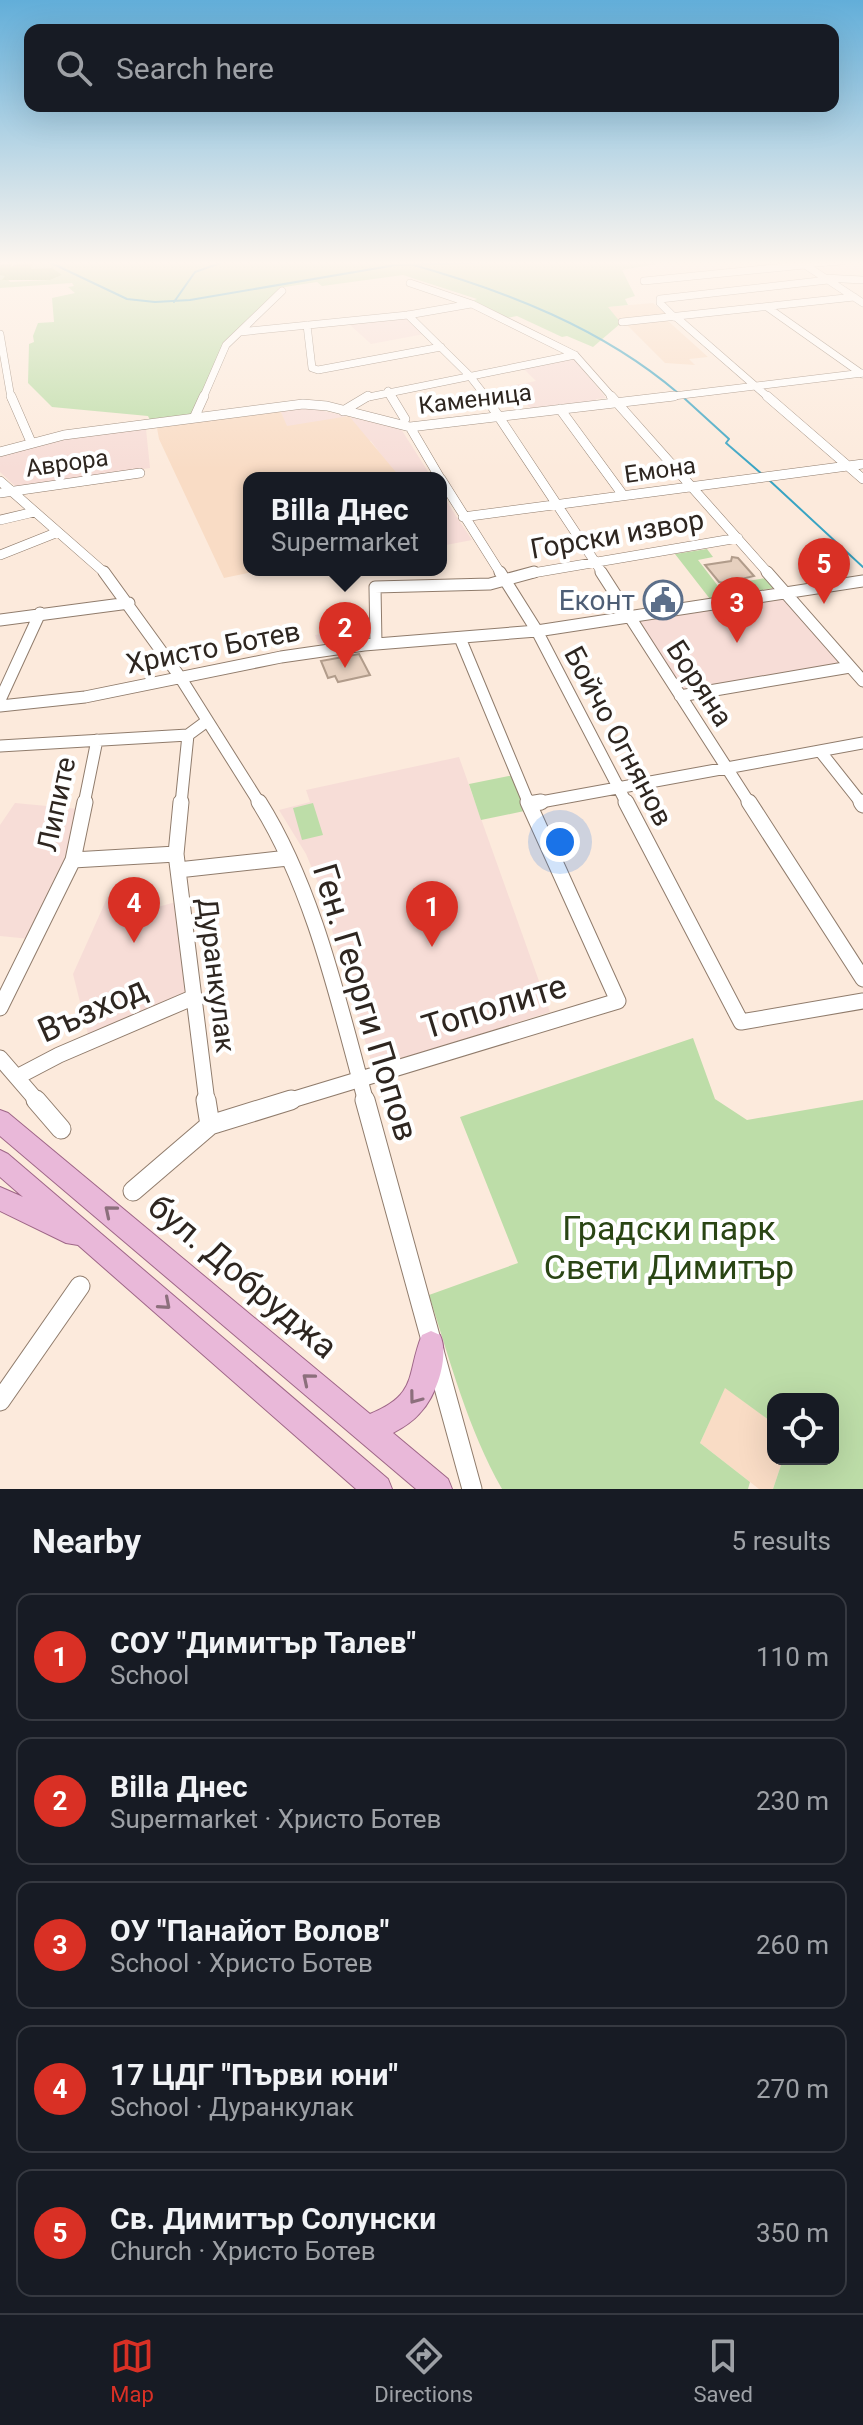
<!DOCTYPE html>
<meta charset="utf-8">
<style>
:root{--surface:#171b24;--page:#242831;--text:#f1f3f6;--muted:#9ea1a6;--line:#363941;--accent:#d93025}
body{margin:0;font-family:Roboto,sans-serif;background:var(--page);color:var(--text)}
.controls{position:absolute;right:24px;bottom:24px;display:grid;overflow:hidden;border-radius:16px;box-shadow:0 8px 32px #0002}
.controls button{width:72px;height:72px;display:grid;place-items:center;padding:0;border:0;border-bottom:2px solid var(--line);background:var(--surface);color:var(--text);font:40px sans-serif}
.you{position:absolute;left:560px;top:842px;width:28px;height:28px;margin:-20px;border:6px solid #fff;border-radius:50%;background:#1a73e8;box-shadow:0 0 0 12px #1a73e833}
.badge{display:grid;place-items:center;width:52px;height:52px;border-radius:50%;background:var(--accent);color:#fff;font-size:26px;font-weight:700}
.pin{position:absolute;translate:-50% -66px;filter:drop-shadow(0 2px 4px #0008)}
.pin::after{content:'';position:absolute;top:42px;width:28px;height:24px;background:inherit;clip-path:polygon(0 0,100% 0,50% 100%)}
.popup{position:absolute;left:243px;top:472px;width:204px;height:104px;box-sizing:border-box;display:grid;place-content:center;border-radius:16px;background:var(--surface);filter:drop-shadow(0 2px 6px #0005);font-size:26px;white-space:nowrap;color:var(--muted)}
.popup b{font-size:30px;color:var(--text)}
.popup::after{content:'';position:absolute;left:50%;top:100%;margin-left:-16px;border:16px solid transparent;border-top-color:var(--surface)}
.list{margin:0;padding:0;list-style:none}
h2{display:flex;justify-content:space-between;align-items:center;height:104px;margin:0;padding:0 32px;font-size:34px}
h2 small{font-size:26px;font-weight:400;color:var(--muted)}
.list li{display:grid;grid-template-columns:52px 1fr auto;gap:24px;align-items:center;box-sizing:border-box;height:128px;margin:0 16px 16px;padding:0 16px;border:2px solid var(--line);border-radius:16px}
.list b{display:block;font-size:30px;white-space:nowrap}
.list p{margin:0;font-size:26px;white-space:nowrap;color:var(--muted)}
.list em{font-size:26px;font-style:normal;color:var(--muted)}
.icon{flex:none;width:44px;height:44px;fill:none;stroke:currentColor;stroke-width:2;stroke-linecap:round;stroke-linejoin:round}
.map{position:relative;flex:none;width:863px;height:1489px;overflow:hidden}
.search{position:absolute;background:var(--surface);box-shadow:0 8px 32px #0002;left:24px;right:24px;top:24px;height:88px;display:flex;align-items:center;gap:20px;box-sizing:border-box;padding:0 28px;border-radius:16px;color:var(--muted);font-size:30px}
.sheet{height:824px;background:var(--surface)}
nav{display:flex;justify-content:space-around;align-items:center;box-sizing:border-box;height:112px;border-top:2px solid var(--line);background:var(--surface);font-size:22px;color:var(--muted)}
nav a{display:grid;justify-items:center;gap:4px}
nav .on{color:var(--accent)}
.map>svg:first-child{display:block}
</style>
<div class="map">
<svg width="863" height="1489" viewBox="0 0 863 1489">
<rect width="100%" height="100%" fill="#fceadc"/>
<path fill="#f7ddd8" d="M311 408 401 429 432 478H398L371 441 286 426 280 410Z
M441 492 456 516 472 540 441 546Z
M370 625V637L318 644 315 635Z"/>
<path fill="#f9dcc5" d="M653 303 668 316 619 321 607 307Z
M667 320 708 357 689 359 695 365 665 363 626 324Z
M280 410 287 426 349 416 400 477 249 478V570H262L224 578 159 439 157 428Z
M725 1387 773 1423V1459H783L773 1489H759L700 1443Z"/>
<path fill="#f7ddd7" d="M408 318 424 334 371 344 349 324Z
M574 359 606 398 596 399 597 402 532 410 510 386 536 381 523 368Z
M146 429 150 468 16 487 0 472V455L49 440Z
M784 598 842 665 684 692 636 622Z
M459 757 550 1012 373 1068 318 883 306 854 279 810 310 802 306 790Z
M15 803 79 809 70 858 30 939 0 936V825Z
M141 893 143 911 176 902 185 996 89 1038 73 974 108 896Z"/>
<path fill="#bddda8" d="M33 261H666L667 262 622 270 635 296 625 299 628 305 608 307 621 323 593 347 567 336 562 337 517 316 506 318 472 301 477 299 403 275 322 286 317 282 278 288 280 291 224 345 191 415 150 420 148 416 52 407 28 383 29 344 34 342 33 336 38 323 54 322 52 298 75 293 68 287 74 286 72 283 0 288V275H5L10 282 50 280 62 275 50 270H20L31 268Z
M707 549 713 557 698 560 718 586 766 578 774 588 710 599 675 554Z
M514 775 529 810 481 820 469 784Z
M313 803 323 835 302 840 293 808Z
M693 1038 715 1099 747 1120 863 1100V1489H773L783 1459H833V1399H773V1423L725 1388 700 1443 750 1482 748 1489H502C468 1429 450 1361 429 1295L518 1263 460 1117Z"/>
<path fill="#97c17b" d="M15 261 10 267 22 261H33L31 269 52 268 62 275 50 280H2L5 276 0 275V265Z"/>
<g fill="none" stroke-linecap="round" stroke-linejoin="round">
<path stroke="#39a4c3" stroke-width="2" d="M47 261 127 299 155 302 190 300 396 265 539 261
M410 264C506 291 602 328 678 393
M174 302 195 272 226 261
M684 398 729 439 726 443 763 475
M769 480 863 567"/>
</g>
<path fill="#e6d0bf" stroke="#b19c8b" stroke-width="2" d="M732 557 738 558 754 576 725 583 719 582 705 565 731 561Z
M359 654 370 675 338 682 335 676 328 678 321 661Z"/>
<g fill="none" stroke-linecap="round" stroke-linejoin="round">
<defs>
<path id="minor-far4" d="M799 261 863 303
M802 264 842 261
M824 278 863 280
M644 281 804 265
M410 283 472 304 575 355 613 398
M767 307 862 374
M408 315 469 375 487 398
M674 317 660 303V299L828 280
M676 317 769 398
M622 322 854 297
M307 325 312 368 318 370 441 347
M240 332 408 315 471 304
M0 334 11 398
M388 391 392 398
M203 398 226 345 282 291
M364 398 575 355
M657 398 863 373"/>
<path id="minor-far3" d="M11 396 31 442
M391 396 405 419
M485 396 603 574
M611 396 769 574
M767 396 863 479
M560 409 623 495
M343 411 368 396
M194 418 204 396
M410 427 440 478
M0 452 64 435 303 404 327 406 410 427 674 396
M441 479 501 574
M0 481 106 574
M0 493 140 473
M463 517 863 464
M0 520 34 512
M0 555 58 532
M527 574 738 538"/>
<path id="minor-far2" d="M104 572 180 677 260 804
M500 572 537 631 627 804
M601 572 750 804
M767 572 863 681
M0 620 129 603
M460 638 529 804
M376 644 375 587 490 584 534 572
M680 696 850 667
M0 700 40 613
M0 706 85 697 281 657 364 645 537 631 863 581
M0 746 188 735 207 721
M820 751 862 804
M84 804 97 740
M181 804 188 735
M530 804 863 743"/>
<path id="minor-far1" d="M181 802 176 854 207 1102
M259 802C314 889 339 1004 366 1102
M626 802 741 1022 863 1001
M749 802 863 979
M861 802 863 805
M529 804 541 802
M73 860 176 854
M178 870 288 858
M0 1008 73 860 85 802
M0 1058 38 1102
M17 1077 59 1055 192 998
M285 1102 618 1001 528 802"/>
<path id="minor" d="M36 1100 61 1129
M206 1100 210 1125
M365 1100 472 1489
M133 1191 210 1125 291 1100
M0 1401 80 1286"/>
<path id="major" d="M0 1110 8 1113 370 1414C419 1394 406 1374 422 1335L431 1331 440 1335C450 1357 436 1397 419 1414 412 1422 402 1428 393 1433L448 1479 452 1489H416L0 1136Z
M0 1150 8 1154 388 1479 392 1489H356L78 1245 66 1243 0 1211V1187L23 1197 0 1177Z"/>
</defs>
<use href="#minor-far4" stroke="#907c6c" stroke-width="8"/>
<use href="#minor-far3" stroke="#907c6c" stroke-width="10"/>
<use href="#minor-far2" stroke="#907c6c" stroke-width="13"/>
<use href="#minor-far1" stroke="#907c6c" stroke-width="17"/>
<use href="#minor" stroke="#907c6c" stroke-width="21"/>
<use href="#major" stroke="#9e6687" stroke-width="2"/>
<use href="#minor-far4" stroke="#fff" stroke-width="7"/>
<use href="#minor-far3" stroke="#fff" stroke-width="9"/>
<use href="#minor-far2" stroke="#fff" stroke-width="11"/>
<use href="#minor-far1" stroke="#fff" stroke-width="15"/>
<use href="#minor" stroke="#fff" stroke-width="19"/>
<use href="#major" fill="#e9b8d9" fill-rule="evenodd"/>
</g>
<defs><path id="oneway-chevron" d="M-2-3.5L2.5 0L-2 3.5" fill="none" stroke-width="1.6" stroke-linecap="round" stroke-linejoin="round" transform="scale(2)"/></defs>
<g stroke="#8c6f7c">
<use href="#oneway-chevron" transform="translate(110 1211) rotate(-140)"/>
<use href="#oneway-chevron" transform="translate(165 1304) rotate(41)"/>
<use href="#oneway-chevron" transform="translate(308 1379) rotate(-140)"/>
<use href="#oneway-chevron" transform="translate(415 1398) rotate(127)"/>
</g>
<linearGradient id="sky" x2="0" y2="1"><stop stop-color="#62aed9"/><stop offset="0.56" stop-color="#fef6ef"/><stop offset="1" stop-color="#fef6ef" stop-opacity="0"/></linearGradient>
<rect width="863" height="469" fill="url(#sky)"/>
<defs>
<symbol id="civic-ring" viewBox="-11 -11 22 22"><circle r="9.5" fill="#fff" stroke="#5c6f8a" stroke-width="1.5"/><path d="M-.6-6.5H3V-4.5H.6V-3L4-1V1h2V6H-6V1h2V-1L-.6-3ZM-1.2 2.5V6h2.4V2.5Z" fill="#5c6f8a"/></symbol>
</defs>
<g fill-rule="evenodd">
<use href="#civic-ring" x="641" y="578" width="44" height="44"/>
</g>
<g text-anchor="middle" stroke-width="8" stroke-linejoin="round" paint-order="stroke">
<g font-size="24" fill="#2e2620" stroke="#fff">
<text transform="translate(475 399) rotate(-7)" y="8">Каменица</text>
<text transform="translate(67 463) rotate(-8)" y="8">Аврора</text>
<text transform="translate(660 470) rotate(-8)" y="8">Емона</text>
</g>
<g font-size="28" fill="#2e2620" stroke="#fff">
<text transform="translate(617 534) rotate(-10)" y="10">Горски извор</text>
<text transform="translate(213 647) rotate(-11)" y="10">Христо Ботев</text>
<text transform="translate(700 683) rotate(57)" y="10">Боряна</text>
<text transform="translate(619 736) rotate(62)" y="10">Бойчо Огнянов</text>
<text transform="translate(56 804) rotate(-78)" y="10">Липите</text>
<text transform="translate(217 975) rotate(83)" y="10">Дуранкулак</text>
</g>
<g font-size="28" fill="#4e5e75" stroke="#fff" text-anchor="end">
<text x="635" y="610">Еконт</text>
</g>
<g font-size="34" fill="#2e2620" stroke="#fff">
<text transform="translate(366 1002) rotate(73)" y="12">Ген. Георги Попов</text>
<text transform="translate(494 1006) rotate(-17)" y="12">Тополите</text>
<text transform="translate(92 1009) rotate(-24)" y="12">Възход</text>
<text transform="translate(243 1276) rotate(40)" y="12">бул. Добруджа</text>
</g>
<g font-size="34" fill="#2a4514" stroke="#fff">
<text x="669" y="1240">Градски парк<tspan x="669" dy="39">Свети Димитър</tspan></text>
</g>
</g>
</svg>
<div class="controls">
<button><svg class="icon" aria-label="locate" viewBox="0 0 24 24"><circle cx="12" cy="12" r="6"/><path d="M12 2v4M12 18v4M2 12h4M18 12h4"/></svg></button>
</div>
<div class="you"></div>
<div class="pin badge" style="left:432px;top:947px">1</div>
<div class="pin badge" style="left:345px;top:668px">2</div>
<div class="popup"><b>Billa Днес</b>Supermarket</div>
<div class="pin badge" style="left:737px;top:643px">3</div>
<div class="pin badge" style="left:134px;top:943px">4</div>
<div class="pin badge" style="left:824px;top:604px">5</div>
<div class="search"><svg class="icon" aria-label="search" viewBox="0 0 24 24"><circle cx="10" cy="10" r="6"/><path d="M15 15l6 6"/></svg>Search here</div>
</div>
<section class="sheet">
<h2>Nearby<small>5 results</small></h2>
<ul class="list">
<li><span class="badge">1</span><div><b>СОУ &quot;Димитър Талев&quot;</b><p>School</p></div><em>110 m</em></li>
<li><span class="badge">2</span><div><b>Billa Днес</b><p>Supermarket · Христо Ботев</p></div><em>230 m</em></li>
<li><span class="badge">3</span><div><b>ОУ &quot;Панайот Волов&quot;</b><p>School · Христо Ботев</p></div><em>260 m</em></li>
<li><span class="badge">4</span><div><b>17 ЦДГ &quot;Първи юни&quot;</b><p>School · Дуранкулак</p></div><em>270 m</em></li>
<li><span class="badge">5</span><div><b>Св. Димитър Солунски</b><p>Church · Христо Ботев</p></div><em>350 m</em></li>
</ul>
</section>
<nav>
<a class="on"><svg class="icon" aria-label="map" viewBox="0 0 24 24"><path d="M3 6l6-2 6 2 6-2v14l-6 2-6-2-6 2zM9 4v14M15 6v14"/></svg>Map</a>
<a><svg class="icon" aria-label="directions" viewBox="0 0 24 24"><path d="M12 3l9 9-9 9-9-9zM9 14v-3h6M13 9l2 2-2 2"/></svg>Directions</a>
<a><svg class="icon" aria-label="saved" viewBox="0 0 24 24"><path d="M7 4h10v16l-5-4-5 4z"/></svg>Saved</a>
</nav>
